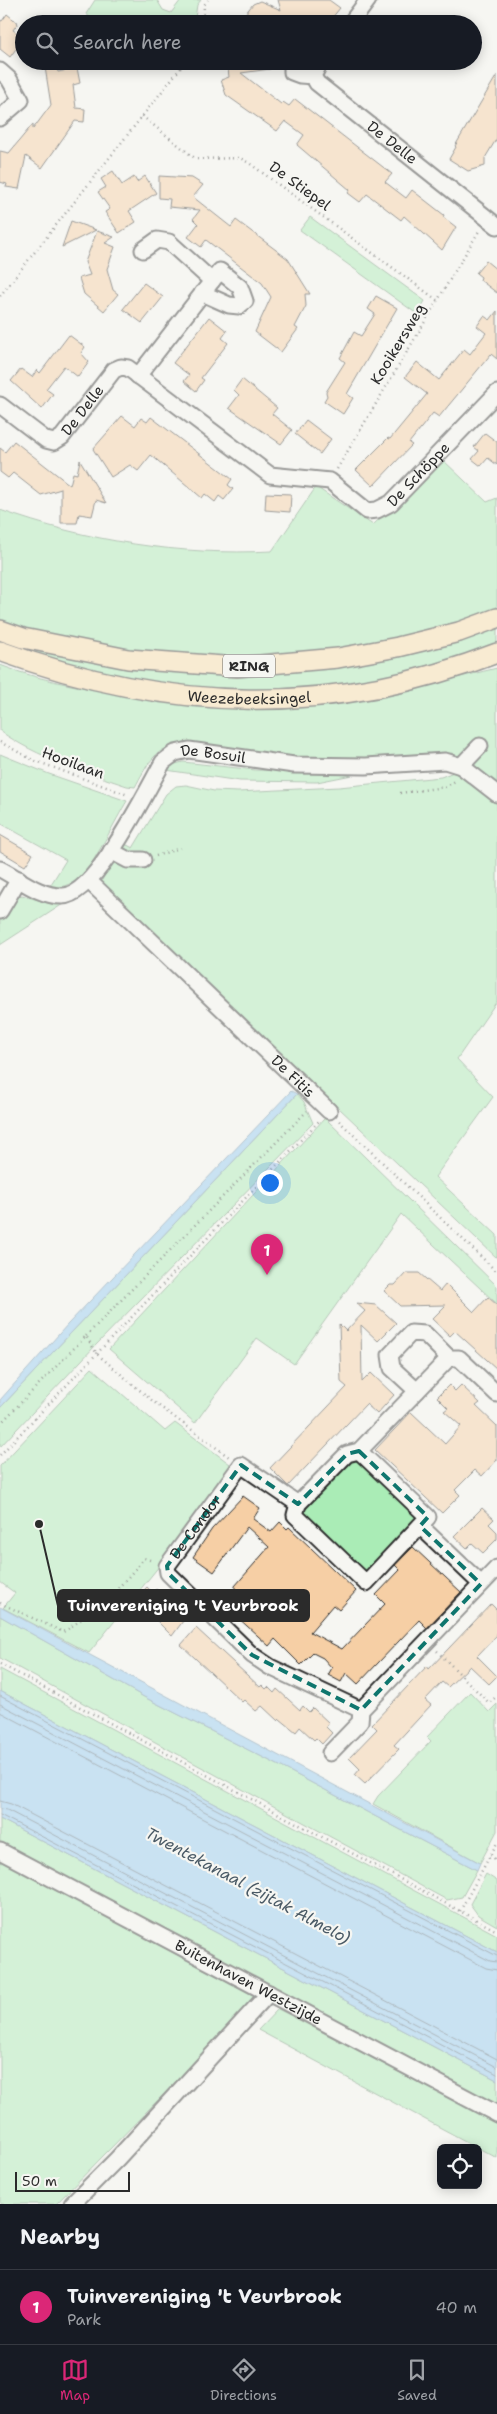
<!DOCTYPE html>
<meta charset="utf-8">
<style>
:root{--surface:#171b24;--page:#242831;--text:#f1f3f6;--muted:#9ea1a6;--line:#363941;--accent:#db2777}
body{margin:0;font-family:"Shantell Sans",sans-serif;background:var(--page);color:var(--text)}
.controls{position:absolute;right:15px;bottom:15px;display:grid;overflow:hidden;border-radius:8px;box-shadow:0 2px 12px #0003}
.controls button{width:45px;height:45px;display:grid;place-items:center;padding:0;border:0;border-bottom:1px solid var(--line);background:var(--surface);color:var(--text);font:25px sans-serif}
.scale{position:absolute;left:15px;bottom:12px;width:115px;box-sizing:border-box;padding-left:5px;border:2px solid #2b2b2b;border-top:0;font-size:14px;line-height:18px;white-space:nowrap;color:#2b2b2b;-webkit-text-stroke:4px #f6f6f2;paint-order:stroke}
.you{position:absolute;left:269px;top:1182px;width:18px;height:18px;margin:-12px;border:4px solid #fff;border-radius:50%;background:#1a73e8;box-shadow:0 0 0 8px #1a73e833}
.badge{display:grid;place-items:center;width:32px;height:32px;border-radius:50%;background:var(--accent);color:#fff;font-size:16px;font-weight:700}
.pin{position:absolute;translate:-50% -41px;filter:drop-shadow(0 1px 2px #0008)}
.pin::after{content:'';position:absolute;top:26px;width:18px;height:15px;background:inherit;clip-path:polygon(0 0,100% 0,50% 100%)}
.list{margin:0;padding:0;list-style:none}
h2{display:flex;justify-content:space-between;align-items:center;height:65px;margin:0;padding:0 20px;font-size:21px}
h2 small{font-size:16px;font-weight:400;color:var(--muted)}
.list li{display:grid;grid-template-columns:32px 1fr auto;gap:15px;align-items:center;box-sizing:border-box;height:75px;padding:0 20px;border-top:1px solid var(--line)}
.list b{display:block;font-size:19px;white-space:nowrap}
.list p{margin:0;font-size:16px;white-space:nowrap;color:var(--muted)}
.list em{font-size:16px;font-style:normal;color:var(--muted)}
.icon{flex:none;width:28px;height:28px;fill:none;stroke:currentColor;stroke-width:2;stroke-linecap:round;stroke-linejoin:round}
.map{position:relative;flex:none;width:497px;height:2204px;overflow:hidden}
.search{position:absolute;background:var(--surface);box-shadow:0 2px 12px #0003;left:15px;right:15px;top:15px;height:55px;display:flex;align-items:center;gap:12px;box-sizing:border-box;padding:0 18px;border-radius:28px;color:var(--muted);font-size:19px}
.sheet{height:140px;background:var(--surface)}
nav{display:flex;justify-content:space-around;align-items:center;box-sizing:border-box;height:70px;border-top:1px solid var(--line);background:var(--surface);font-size:14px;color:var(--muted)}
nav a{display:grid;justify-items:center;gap:2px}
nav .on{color:var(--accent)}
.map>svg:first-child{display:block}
</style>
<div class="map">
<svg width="497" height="2204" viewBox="0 0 497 2204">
<rect width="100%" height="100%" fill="#f6f6f2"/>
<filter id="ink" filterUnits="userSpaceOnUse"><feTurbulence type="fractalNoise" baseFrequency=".02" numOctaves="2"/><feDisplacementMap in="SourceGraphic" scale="10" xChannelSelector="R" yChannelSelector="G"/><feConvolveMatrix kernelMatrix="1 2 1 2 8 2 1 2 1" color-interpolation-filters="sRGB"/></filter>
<g filter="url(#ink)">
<path fill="#aaecb6" stroke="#6a8c70" d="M95 0H157L163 10 171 13 181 0H201L197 5 194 24H99L86 14Z
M310 217 425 301 417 314 300 230Z
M442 459 487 502 497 498V610C389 646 271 669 157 655 104 649 52 636 0 626V510C86 541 181 556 272 551L316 487 373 525Z
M497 627V644L412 672 335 687 222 693 90 673 19 649 22 645 77 659 122 666 207 673Z
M0 665C46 683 100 691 148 697 192 702 236 709 281 708 354 707 426 685 497 668V788L452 753C359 764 271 758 178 745 154 748 146 767 135 787L127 786C83 771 38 758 0 731Z
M0 754 49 774 127 801C117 817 92 868 80 878 71 885 59 888 48 889L66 860 0 823Z
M183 762 255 770 352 773V775L317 782 240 781 166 770 171 765Z
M456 771 468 776 497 802V1001L457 1059 493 1097 435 1177 497 1235V1258L101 882 123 843 133 848 166 794 176 786 186 785 214 791 238 792 339 787 441 777Z
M22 895 54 905 63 904 0 945V919L13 898Z
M297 1094 304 1102 313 1123 96 1345 0 1447V1408Z
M325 1118 497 1286V1304L401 1214 294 1364 257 1338 195 1423 109 1349Z
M92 1368 165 1431 175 1423 230 1464 228 1473 160 1565 89 1653 3 1608 15 1593 0 1582V1466Z
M351 1457H359L422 1517 366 1577 300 1513Z
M0 1616 144 1697 276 1764 477 1870 462 1897 447 1900 0 1658Z
M0 1669 497 1935V1952L0 1691Z
M470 1692 489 1712 497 1704V1831L480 1863 373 1804 378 1796 431 1741 427 1737Z
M0 1819 497 2080V2105L27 1859 0 1842Z
M0 1860 258 1998 56 2204H0Z
M486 1874 497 1881V1926L478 1915 470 1904Z
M278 2009 497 2123V2158L258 2030Z"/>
<path fill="#92c9f1" stroke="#698aa2" d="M291 1091 297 1094 0 1408V1400L68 1324Z
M0 1607 480 1863 477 1870 276 1764 144 1697 0 1616Z
M0 1691 497 1952V2080L0 1819Z"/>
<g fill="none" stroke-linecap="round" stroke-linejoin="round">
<path stroke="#546a7a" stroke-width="1" d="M0 1696 497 1956
M0 1704 490 1961 497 1962
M0 1712 486 1968 497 1970
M0 1801 11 1804 497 2059
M0 1809 7 1810 497 2067
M0 1815 352 1997 497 2074"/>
</g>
<path fill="#f6cfa5" stroke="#2b2b2b" d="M278 0H329L340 8 327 24H237L253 4 260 1 281 10Z
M7 14 18 23 13 30 24 38 10 57 0 49V20L2 21Z
M44 61H54L58 72 77 68 80 83 73 85 76 108 85 109 84 122 75 121 42 168 26 156 19 189 6 187 7 184 0 182V151L9 153 33 124V129L51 105Z
M227 61H269L270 69 241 73 281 104 283 102 289 106 295 99 392 174 385 182 406 198 412 190 444 215 443 217 456 227 442 250 404 216 401 220 367 194 360 202 348 193 350 190 297 145 304 135 285 121 277 131 226 95 221 80 229 77Z
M497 75V138L485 158V166L468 171 449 159 456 147 455 146Z
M113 171 122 185 134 177 137 182 145 176 156 193 129 211 136 222 119 233 105 212 110 209 98 192 106 187 101 179Z
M159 176 192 178 203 185 193 197 231 227 236 220 288 259 310 294H305L306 306 295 327 298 329 281 352 255 332 271 297 262 283 206 240 201 247 188 237 198 224 193 219 200 210 169 207 170 199 159 198Z
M71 221 96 230 62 247Z
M97 231 114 237 105 243 115 247 107 269 113 290 118 294 104 311 84 294 79 278 90 275 85 262Z
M486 261 497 270V293L480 280 481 277 476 273Z
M144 283 163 297 142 323 123 309Z
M376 296 397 308 347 394 353 398 343 414 324 401 327 396 326 392 345 362 340 358 354 332 361 336 375 314 368 309Z
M497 311V359L491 354 439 417 433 413 409 443 412 445 373 486 356 470 388 438 390 439 427 394 405 377 417 362 439 380 464 349 470 354 486 333 477 326 484 316 490 320Z
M209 317 227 331 222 338 228 343 201 378 204 380 196 391 184 381 189 375 173 363Z
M69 335 85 347 81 353 89 362 78 377 64 366 46 389 53 394 42 409 11 381 21 369 32 377 37 370 40 373Z
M242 379 277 408 272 414 292 430 281 444 229 408 239 395 234 390Z
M122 416 135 426 141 418 147 422 151 417 232 479 228 485 233 489 224 500 219 496 215 502 205 494 202 498 151 455 138 471 130 465 111 477 93 449Z
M306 420 331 439 320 454 295 434Z
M485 433 497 442V465L488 458 481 466 472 459 479 451 474 447Z
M14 441 70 485 73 473 77 474 80 460 106 503 96 500 92 516 79 514 77 523H61V489L41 495 13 473 8 478 0 472V448L5 452Z
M266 493 291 494 290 512 265 510Z
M0 835 33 854 25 866 0 851Z
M406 1273H419L440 1291 446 1284 474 1312 488 1297 497 1305V1369L455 1331 450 1336 432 1319 446 1305 400 1306 384 1291 390 1285H395Z
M356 1303 376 1305 396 1323 378 1341 361 1325 362 1382 371 1373 394 1395 377 1414 366 1404 288 1486 270 1468 347 1387 341 1382 339 1324 346 1331 365 1311Z
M449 1385 455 1391 461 1385 480 1403 476 1406 497 1426V1460L482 1476 475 1470 455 1490 460 1495 442 1513 375 1450 411 1412 445 1444 461 1426 444 1411 448 1408 437 1397Z
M243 1496 260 1508 253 1519 271 1532 280 1522 287 1529 289 1527 356 1591 339 1610 333 1605 310 1632 342 1649 385 1604 376 1595 400 1570 395 1565 413 1547 461 1592 427 1628 419 1620 358 1684 346 1673 341 1682 328 1675 332 1668 323 1658 313 1653 301 1665 275 1639 269 1646 225 1606 238 1593 235 1590V1586L269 1547 247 1527 214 1572 193 1557 212 1529Z
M482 1508 494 1519 489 1524 497 1532V1539L483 1553 472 1543 467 1548 454 1536Z
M147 1587 153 1593 156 1589 186 1617 172 1636 145 1609 138 1616 128 1606Z
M491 1604 497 1610V1635L477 1656 497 1676 489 1684 470 1666 448 1687 442 1682 425 1700 431 1705 394 1745 399 1749 365 1784 355 1775 360 1769 349 1758 377 1729 372 1724 427 1666 429 1669Z
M196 1628 260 1687 262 1685 266 1689 268 1687 274 1693 277 1689 300 1710 303 1706 309 1712 313 1708 329 1723 326 1727 332 1733 322 1744 316 1738 314 1740 300 1727 296 1732 280 1719 278 1721 262 1706 256 1711 244 1700 242 1702 181 1645Z"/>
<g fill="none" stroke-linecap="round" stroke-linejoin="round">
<defs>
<g id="minor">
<path d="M350 24 368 0"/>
<path d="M292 61V72L300 75 313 76"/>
<path id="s1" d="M321 61 313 76 317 83 497 226"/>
<path d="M0 71 9 79 21 100 0 118"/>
<path d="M143 250 157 240 169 242 212 281"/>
<path d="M138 376 212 281 220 271 240 287 245 301 239 306 229 305 202 293"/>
<path id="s2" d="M0 405 46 440 54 442 62 437 114 370 121 367 128 368 270 475 330 481 367 511 377 510 391 503 497 393"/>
<path d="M461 766 480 746"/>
<path d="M111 851 128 860H143"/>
<path id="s3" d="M0 869C20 879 39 896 62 896 95 897 147 790 163 762L175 753 189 750 294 765 366 766 445 761 461 766 497 794"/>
<path id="s4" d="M90 882 329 1111"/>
<path d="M0 911 19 879"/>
<path d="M417 1391 392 1368 390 1355 411 1333 425 1334 449 1358"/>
<path d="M298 1504 295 1515 366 1583 428 1517 359 1451"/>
<path d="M420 1526 481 1584"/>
<path id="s5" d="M361 1710 270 1667 252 1655 168 1573 167 1566 241 1465 298 1504 347 1454 359 1451 449 1358H459L497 1394"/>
<path d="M330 1753 360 1722 361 1710 497 1568"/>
<path id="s6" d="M0 1851 497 2114"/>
<path d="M72 2204 117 2159 269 1993"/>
</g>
<g id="major">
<path d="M0 630 23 638 128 659 237 667 338 658 398 647 459 632 497 618"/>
<path id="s7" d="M0 651C167 712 330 718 497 653"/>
</g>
</defs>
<use href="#minor" stroke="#2b2b2b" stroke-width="19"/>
<use href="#major" stroke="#2b2b2b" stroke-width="22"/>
<path stroke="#2b2b2b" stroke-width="2.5" stroke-dasharray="1 4" stroke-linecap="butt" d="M203 24 204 5 208 0
M142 116 196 159 240 158 249 163 437 300
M0 296 186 61
M337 469 479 231
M0 742 33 760 128 795
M400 793 445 787 457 780
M156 856 180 848
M339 1121 497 1272
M86 1336 307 1111
M0 1424 86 1336 97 1354 155 1403 229 1457
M0 1455 319 1121
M0 1603 63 1632C97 1610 119 1590 144 1558L153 1561
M437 1651 489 1703 497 1696
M0 1664 497 1931
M491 1854 497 1862
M460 1911 497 1843"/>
<use href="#minor" stroke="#f6f6f2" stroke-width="15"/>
<use href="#major" stroke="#fbddab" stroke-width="19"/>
</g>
</g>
<path d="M0 0H497V2204H0ZM359 1451 428 1517 420 1526 481 1584 361 1710 252 1655 168 1573 167 1566 241 1465 298 1504 347 1454Z" fill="#f6f6f2" fill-opacity=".55" fill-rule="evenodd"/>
<path fill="none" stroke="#0f766e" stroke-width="4" stroke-dasharray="10 6" stroke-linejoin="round" d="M359 1451 428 1517 420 1526 481 1584 361 1710 252 1655 168 1573 167 1566 241 1465 298 1504 347 1454Z"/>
<g text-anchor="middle" stroke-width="4.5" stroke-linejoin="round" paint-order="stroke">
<rect fill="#f6f6f2" stroke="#686867" stroke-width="1" x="223" y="654.5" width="52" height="23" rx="4"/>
<g font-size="14" font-weight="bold" fill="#2b2b2b">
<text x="249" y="671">RING</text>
</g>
<g font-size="15" fill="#2b2b2b" stroke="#f6f6f2">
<text dy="5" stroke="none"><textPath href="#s1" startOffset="121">De Delle</textPath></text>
<text transform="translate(300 186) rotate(36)" y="5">De Stiepel</text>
<text transform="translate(398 344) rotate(-59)" y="5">Kooikersweg</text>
<text dy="5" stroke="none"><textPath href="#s2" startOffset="109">De Delle</textPath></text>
<text dy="5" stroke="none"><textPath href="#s2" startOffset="526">De Schöppe</textPath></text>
<text dy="5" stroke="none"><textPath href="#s7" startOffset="255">Weezebeeksingel</textPath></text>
<text dy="5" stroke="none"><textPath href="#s3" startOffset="294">De Bosuil</textPath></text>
<text transform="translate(73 763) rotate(20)" y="5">Hooilaan</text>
<text dy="5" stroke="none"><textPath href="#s4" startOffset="281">De Fitis</textPath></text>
<text dy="5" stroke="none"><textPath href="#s5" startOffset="295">De Condor</textPath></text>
<text dy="5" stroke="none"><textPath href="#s6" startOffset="281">Buitenhaven Westzijde</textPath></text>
</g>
<g font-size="16" font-style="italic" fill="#4a5a66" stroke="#f6f6f2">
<text transform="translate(248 1885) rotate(28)" y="6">Twentekanaal (zijtak Almelo)</text>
</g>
</g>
<path fill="none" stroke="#2b2b2b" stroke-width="2" d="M39 1524L58 1606"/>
<circle fill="#2b2b2b" stroke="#f6f6f2" stroke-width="2" cx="39" cy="1524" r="5"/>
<rect fill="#2b2b2b" stroke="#2b2b2b" stroke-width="2" x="58" y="1590" width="251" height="31" rx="5"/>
<g font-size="16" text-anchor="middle" font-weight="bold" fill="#fff">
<text x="183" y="1611">Tuinvereniging 't Veurbrook</text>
</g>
</svg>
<div class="controls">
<button><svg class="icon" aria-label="locate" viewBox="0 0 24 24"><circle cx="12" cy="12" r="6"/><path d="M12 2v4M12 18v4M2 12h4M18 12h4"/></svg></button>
</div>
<div class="scale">50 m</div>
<div class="you"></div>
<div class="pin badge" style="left:267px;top:1275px">1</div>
<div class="search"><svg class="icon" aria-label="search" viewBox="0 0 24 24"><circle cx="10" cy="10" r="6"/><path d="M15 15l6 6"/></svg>Search here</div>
</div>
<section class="sheet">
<h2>Nearby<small></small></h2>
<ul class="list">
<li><span class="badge">1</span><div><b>Tuinvereniging 't Veurbrook</b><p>Park</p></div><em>40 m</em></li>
</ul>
</section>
<nav>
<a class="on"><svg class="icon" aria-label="map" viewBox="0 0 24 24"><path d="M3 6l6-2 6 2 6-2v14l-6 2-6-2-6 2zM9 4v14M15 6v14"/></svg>Map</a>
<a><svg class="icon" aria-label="directions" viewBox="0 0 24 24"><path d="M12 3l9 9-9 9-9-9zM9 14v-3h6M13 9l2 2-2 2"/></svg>Directions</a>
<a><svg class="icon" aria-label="saved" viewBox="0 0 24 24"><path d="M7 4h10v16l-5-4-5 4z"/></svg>Saved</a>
</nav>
